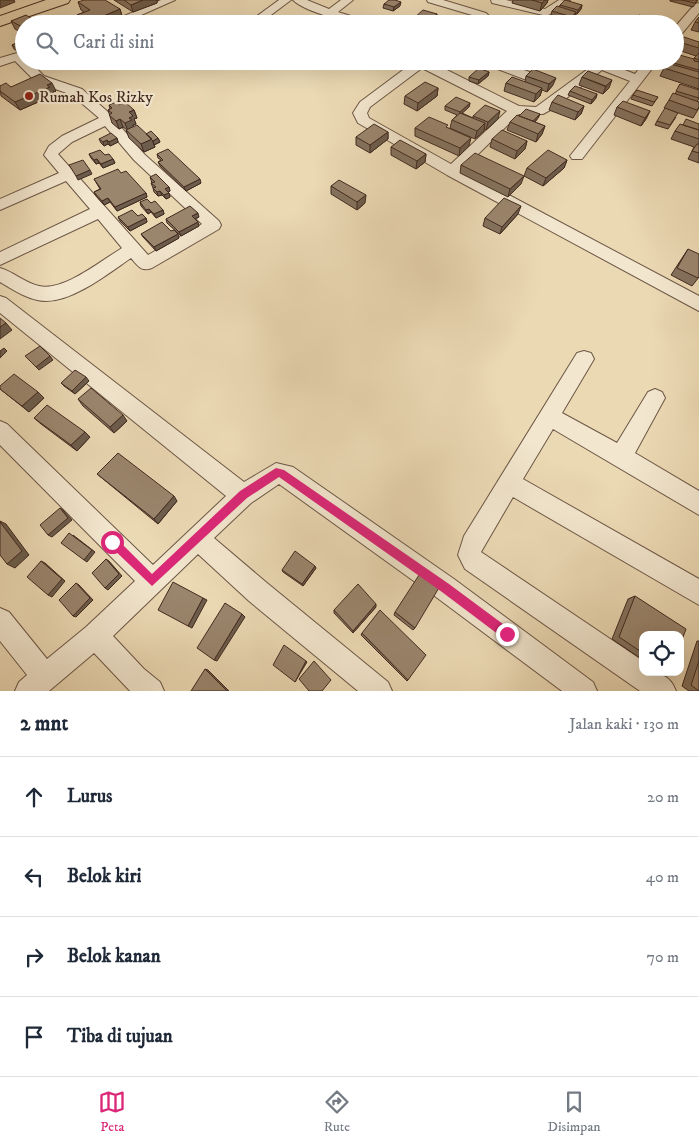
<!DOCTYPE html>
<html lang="id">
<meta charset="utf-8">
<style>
:root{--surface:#fff;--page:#f2f2f3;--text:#1f2937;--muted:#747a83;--line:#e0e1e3;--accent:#db2777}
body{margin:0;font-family:"IM FELL DW Pica",serif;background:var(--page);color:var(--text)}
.controls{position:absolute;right:15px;bottom:15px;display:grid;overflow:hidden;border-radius:10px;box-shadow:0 5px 20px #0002}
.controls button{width:45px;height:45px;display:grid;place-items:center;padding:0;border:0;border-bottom:1px solid var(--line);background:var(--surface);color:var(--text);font:25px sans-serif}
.stop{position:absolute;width:15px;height:15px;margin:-11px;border:4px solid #db2777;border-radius:50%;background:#fff}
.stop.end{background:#db2777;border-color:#fff;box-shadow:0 1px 5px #0008}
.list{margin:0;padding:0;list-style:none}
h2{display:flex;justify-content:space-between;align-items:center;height:65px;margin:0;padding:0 20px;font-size:21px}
h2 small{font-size:16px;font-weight:400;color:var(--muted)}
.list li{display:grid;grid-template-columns:32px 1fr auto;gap:15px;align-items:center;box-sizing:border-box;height:80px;padding:0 20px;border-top:1px solid var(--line)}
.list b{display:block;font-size:19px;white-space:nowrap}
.list em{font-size:16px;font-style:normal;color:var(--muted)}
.icon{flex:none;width:28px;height:28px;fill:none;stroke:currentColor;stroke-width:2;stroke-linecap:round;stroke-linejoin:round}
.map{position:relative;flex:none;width:699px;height:691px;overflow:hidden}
.search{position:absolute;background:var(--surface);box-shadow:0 5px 20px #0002;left:15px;right:15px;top:15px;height:55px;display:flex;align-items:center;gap:12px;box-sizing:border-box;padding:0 18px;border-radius:28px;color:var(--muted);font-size:19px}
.sheet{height:385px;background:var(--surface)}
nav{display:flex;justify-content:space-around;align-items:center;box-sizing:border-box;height:70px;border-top:1px solid var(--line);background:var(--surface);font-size:14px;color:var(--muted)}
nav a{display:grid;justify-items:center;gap:2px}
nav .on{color:var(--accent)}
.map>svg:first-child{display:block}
</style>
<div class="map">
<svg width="699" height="691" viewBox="0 0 699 691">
<rect width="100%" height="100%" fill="#ebd9b4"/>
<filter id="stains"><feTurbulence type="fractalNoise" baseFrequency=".004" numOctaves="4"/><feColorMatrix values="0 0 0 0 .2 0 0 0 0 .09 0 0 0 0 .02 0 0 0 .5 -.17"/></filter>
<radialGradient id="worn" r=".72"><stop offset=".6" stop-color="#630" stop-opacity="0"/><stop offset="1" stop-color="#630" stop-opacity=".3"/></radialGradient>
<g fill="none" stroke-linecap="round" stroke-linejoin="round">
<defs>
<path id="minor" d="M161 0H175L121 24H106Z
M279 0H291L259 24H246Z
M293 0H307L329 9 341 0H353L338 12 370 22 371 24C353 24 306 13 293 0Z
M427 0H443L486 13 488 15 482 18 428 2Z
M491 0H506L545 9 559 0 570 1 547 16 492 3Z
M699 3V13L679 37 675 38V27L695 4Z
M24 51V61H29L44 76 82 89 108 112 144 154 219 221 221 225 219 229 152 268C141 272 138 266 131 258 109 273 74 301 46 301 30 301 13 290 0 282V268C14 272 25 283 39 286 63 292 102 260 122 248L98 219 0 265V252L90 209 66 181 0 210V199L59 173 44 155 49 146 62 136 99 118 72 95 36 82 15 61 0 66V58ZM105 126 134 160 202 224 148 255 58 154 72 142Z
M415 61H429L519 106 536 107 592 66 585 61H602L635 74 645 61H658L582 159H572L570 156 630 81 602 70 554 108 543 114H519L462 170 699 296V311L447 175 358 123 353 113 360 102ZM422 68 507 111 451 164 369 118 367 113 370 107Z
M482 61H500L532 73 534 76 528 80 524 79 484 64Z
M0 296 6 298 244 482 276 463 293 467 454 579 593 682 597 691H562L436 597 279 484 251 503 214 538 267 583 388 682 392 691H358L249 601 198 554 113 636 144 669 160 682 164 691H130L94 653 49 691H15L19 682 27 675 0 641V608L9 612 47 659 86 627 135 581 0 445V421L7 424 153 565 226 496 0 313Z
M584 351 591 353 594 359 562 413 617 443 648 392 655 389 662 392 665 398 635 453 699 491V515L553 429 523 479 699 579V605L513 497 481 552 643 661V672C659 672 670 675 676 691H640L465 569 458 555 464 536 577 353Z"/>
<path id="primary" d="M46 0H70L68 3 0 26V16Z"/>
</defs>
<use href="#minor" stroke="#6c5645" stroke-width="2"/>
<use href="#primary" stroke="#422a20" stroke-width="2"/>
<use href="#minor" fill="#f2e6ce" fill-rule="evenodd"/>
<use href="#primary" fill="#ebd9b4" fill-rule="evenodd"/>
</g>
<path fill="#84725e" stroke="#422a20" d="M114 0H159H157V3L133 12Z
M513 0H548L547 3 540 11 512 3Z
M670 0H698L693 7 670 1Z
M78 2 120 9 122 16 105 24H82L80 23 77 15 84 12 81 10Z
M384 4 400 6 393 11 383 8Z
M560 5H582L581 9 577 14H576L571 21 551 15 552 11 559 7Z
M437 14 436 18 430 24 414 22V18Z
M699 17V32L691 30 695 22Z
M11 21 24 24V34L15 29Z
M634 21 669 24H633Z
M24 40 20 53 14 49 12 45Z
M679 42H699V89L660 76 664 68 670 64 671 61 694 59 696 56 675 49Z
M489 72 488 76 478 84 469 81V77Z
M526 76 553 85 547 92 542 90 540 96 534 102 504 91 506 83 525 82Z
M582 77 609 88 603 94 579 85Z
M680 84 699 98 697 102H699V108L693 118 664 108 669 100 675 94Z
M0 86 11 87 56 91 53 92 54 95 20 110 1 96Z
M438 88 437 96 417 111 404 104 405 96Z
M570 91 597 94 596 98 591 104 568 95Z
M633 95 658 97 652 106 631 99Z
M552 102 584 106 581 114 575 120 549 110Z
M470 103 469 107 462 113 473 118V116L498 119 486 130 484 129V131L475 139 450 128 452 120 457 115 445 110V106Z
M109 105H119L134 110 137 118 134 119 136 124 133 125 134 127 146 134 158 138 160 142 154 145V144L155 147 144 152 129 138 126 130H127L123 127 119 129 112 123 108 110 110 109Z
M617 107 650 111 646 119 641 126 614 115Z
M540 114 538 118 535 122 545 126 542 134 536 142 507 130 510 122 519 116Z
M676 117 668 129 655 125 657 121Z
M699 124V163L688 159 694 147 671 139 675 131 683 125Z
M415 128H448L469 146 459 156 415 136Z
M388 132V139L370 153 356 145V137Z
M117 138 118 142 110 146 108 144 104 146 101 143 99 139Z
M492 139 527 141 525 149 515 159 490 147Z
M391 147 426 154 425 162 416 169 391 155Z
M89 154 105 155 113 159 115 163 103 168 99 163 96 164 91 158Z
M157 154 201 183 186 191 160 166 158 162 161 160 158 158Z
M567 160 564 168 543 186 524 176 527 168Z
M461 165 521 184 508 197 460 173Z
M121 173 146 193 147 197 117 211 110 202 104 205 96 196 94 192 100 189 94 179Z
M150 177 169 187 170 191 168 192 170 197 166 199 162 195 158 196 154 192 153 188 151 183H152Z
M331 186 365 203 357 210 331 194Z
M140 202 151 203 163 210 164 214 156 218 151 212 148 214 141 206Z
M518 214 500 234 483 226 485 218Z
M138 216 146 218 147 222 130 231 120 221 118 217Z
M199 217 195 219 199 226 181 236 167 223 166 219Z
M171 231 179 238 156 251 143 237 141 234Z
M688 249 699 277 692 286 671 275Z
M89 381 75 394 64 386 61 383Z
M0 389 44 398 29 412Z
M78 399 127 421 114 433 83 406Z
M34 418 85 432 90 437 77 451 41 424Z
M97 474 177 501 158 524Z
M316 568 303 586 283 572 282 570Z
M635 596 643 635V660L612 639 628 599Z
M376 607 353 633 334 613V610Z
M395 612 415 628 413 630 394 615Z
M362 633 408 680 407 681 361 635Z
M697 641H699V691H689L682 686Z"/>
<path fill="#6c5d4c" stroke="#422a20" d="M0 0H14L15 2 0 8Z
M143 0H157V3L133 12 131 5Z
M545 0H548L547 3 540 11 542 3Z
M401 2 400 6 393 11 394 7Z
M582 5 581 9 577 14 578 10Z
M120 9 122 16 105 24H90L89 22Z
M576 12 575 16 571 21 572 17Z
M437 14 436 18 430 24V20Z
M24 47V52L20 53 18 49Z
M41 61H50L43 64Z
M489 72 488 76 478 84 479 80Z
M556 78 553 85 547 92 549 84Z
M612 80 609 88 603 94 606 86Z
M52 83 56 91 53 92 54 95 20 110 15 102Z
M438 88 437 96 417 111 418 103Z
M542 88 540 96 534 102 536 94Z
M597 94 596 98 591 104 592 100Z
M470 103 469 107 459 116 460 112Z
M584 106 581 114 575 120 578 112Z
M134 110 137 118 134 119 136 124 133 125 134 128 128 131 125 123 129 118V112Z
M500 111 498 119 486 130 488 122Z
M650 111 646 119 641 126 645 118Z
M540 114 538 118 531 126 532 122Z
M120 119 123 127 119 129 116 121Z
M485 123 484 131 475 139 477 131Z
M545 126 542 134 536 142 538 134Z
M388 132V139L370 153V145Z
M117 138 118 142 110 146 109 142Z
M158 138 160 142 154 145 153 141Z
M471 138 469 146 459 156 460 148Z
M152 139 155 147 144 152 141 144Z
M107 140 108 144 104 146 103 142Z
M527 141 525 149 515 159 517 151Z
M426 154 425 162 416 169 417 161Z
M97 159 99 163 96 164 94 160Z
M113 159 115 163 103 168 101 164Z
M567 160 564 168 543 186 546 178Z
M90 170 92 174 78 180 76 176Z
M524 176 521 184 508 197 510 189Z
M200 179 201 183 186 191 184 187Z
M169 187 170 191 166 193 165 189Z
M160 191 162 195 158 196 157 192Z
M146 193 147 197 117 211 115 207Z
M169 193 170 197 166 199 164 195Z
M366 195 365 203 357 210V202Z
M108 198 110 202 104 205 102 201Z
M521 206 518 214 500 234 502 227Z
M149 209 151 212 148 214 146 210Z
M163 210 164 214 156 218 154 214Z
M198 213 199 217 193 220 192 216Z
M146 218 147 222 130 231 128 227Z
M198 222 199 226 181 236 179 232Z
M178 234 179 238 156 251 154 247Z
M6 323 12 330 0 339V327Z
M4 348 7 351 0 358V351Z
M50 356 53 360 39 370 36 367Z
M86 377 89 381 75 394 72 391Z
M38 392 44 398 29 412 22 406Z
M123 415 127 421 114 433 110 427Z
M85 432 90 437 77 451 71 445Z
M174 496 177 501 158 524 154 519Z
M60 508 63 510 72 520 52 537 48 535Z
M0 521 6 524 29 555 15 568 7 564Z
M73 535 95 552 87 562 84 560Z
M106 559 109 561 122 576 108 590 105 588Z
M41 561 45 563 65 581 52 597 48 595Z
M315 566 316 568 303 586 302 584Z
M76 583 79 585 93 600 76 617 73 616Z
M203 598 207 600 192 628 188 626Z
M376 604V607L353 633V631Z
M242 614 245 617 217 661 214 660Z
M306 661 307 662 295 682Z
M205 669 208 670 229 691H227Z"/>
<path fill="#9a856d" stroke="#422a20" d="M84 0H105L120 9 89 22 77 15 90 10 78 2Z
M124 0H143L131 5Z
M389 0H395L401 2 394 7 384 4Z
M532 0H545L542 3Z
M565 0 582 5 578 10 560 5Z
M682 0H697L695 3Z
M557 6 576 12 572 17 552 11Z
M423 10 437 14 430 20 414 18Z
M26 15 41 24H24V28L11 21Z
M639 15 669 24H644L634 21Z
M596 16 609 20 605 24H590Z
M699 17V23L695 22Z
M684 37 699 42V48L679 42Z
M24 40V47L18 49 12 45Z
M699 53V60L694 58Z
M676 54 694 59V61L699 62V70L670 62 671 61H675V55Z
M667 63 699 72V79L664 68Z
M479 68 489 72 479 80 469 77Z
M533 69 556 78 549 84 526 76Z
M588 71 612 80 606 86 582 77Z
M40 74 52 83 47 85 50 87 15 102 0 91V86L6 83 11 87Z
M512 77 542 88 536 94 506 83Z
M425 82 438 88 418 103 405 96Z
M680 84 699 90V98L676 91Z
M575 86 597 94 592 100 570 91Z
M637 90 658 97 654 102 633 95Z
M673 93 699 102V107L697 110 669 100Z
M558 95 584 106 578 112 552 102Z
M456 97 470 103 460 112 445 106Z
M623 101 650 111 645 118 617 107Z
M116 102 119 105 125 102 134 110 129 112 133 116 129 118 132 120 125 123 120 119 116 121 109 115 112 113 108 110 112 108 109 105Z
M485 105 500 111 488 122 473 116Z
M665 108 678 113 670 125 657 121Z
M526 109 540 114 533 121 519 116Z
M460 113 485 123 477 131 452 120Z
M517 115 545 126 538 134 510 122Z
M429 117 448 125 446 127 471 138 460 148 415 128Z
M686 119 699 124V130L683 125Z
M374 124 388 132 370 145 356 137Z
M680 124 699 130V139L675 131Z
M137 125 152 139 141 144 126 130Z
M502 130 527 141 517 151 492 139Z
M151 131 158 138 153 141 146 134Z
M111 133 117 138 109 142 107 140 103 142 99 139Z
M400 140 426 154 417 161 391 147Z
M697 144H699V153L692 151Z
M168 149 200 179 184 187 158 162 163 160 157 154Z
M100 150 105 155 109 154 113 159 101 164 97 159 94 160 89 154Z
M548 150 567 160 546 178 527 168Z
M475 153 524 176 510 189 461 165Z
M83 160 90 170 76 176 69 165Z
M118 169 121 173 126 171 146 193 115 207 108 198 102 201 94 192 101 189 94 179Z
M156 174 169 187 165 189 169 193 164 195 160 191 157 192 153 188 156 187 151 183 155 182 150 177Z
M339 180 366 195 357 202 331 186Z
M504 198 521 206 502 227 485 218Z
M147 199 151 203 155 201 163 210 154 214 149 209 146 210 140 202Z
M190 206 198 213 192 216 198 222 179 232 166 219Z
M132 210 138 216 142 214 146 218 128 227 118 217Z
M162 222 171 231 174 230 178 234 154 247 141 234Z
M688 249 699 254V277L698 278 677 268Z
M0 318 6 323 0 327Z
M40 346 50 356 36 367 25 356Z
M75 370 86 377 72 391 61 383Z
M14 374 38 392 22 406 0 389V386Z
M91 388 123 415 110 427 78 399Z
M47 405 85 432 71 445 34 418Z
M118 453 174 496 154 519 97 474Z
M60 508 68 518 48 535 40 525Z
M0 522 22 551 7 564 0 555Z
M69 533 92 550 84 560 61 543Z
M295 551 315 566 302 584 282 570Z
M106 559 119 574 105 588 92 573Z
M41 561 62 579 48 595 27 577Z
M421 572 440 586 415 628 395 612Z
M173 582 203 598 188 626 158 610Z
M76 583 90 598 73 616 59 600Z
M358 584 376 604 353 631 334 610Z
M635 596 686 629 680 645V635H643V653L619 637Z
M225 603 242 614 214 660 197 648Z
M380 610 426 655 408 680 362 633Z
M284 645 306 661 295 682 273 665Z
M314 661 331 680 322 691H309L299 679Z
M699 661V691L691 685Z
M205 669 227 691H191Z"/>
<path fill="#db2777" d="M276 468 284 470 449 584 511 630 513 634 511 638 507 639 503 638 442 592 279 477 247 498 152 586 109 545V538H116L152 574 240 491Z"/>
<circle fill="#8f2418" stroke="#f2e6ce" stroke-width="2" cx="29" cy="96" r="5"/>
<g text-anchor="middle" stroke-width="4.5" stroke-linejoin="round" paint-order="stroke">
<g font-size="16" fill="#422a20" stroke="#f2e6ce" text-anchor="start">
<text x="39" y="102">Rumah Kos Rizky</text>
</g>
</g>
<rect width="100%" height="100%" filter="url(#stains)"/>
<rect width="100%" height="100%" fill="url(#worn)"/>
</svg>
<div class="controls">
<button><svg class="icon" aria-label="locate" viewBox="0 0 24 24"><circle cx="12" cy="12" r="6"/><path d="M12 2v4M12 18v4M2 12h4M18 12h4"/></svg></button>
</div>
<div class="stop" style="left:112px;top:542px"></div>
<div class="stop end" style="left:507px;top:634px"></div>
<div class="search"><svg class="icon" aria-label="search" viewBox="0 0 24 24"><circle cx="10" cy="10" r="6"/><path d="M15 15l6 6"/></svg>Cari di sini</div>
</div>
<section class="sheet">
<h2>2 mnt<small>Jalan kaki · 130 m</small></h2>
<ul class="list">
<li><svg class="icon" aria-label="ahead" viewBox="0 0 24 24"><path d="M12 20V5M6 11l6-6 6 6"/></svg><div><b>Lurus</b></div><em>20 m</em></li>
<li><svg class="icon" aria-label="left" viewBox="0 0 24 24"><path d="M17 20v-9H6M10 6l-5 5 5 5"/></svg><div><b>Belok kiri</b></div><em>40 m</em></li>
<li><svg class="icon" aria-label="right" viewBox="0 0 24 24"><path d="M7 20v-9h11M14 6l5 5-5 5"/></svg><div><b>Belok kanan</b></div><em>70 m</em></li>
<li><svg class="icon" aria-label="arrive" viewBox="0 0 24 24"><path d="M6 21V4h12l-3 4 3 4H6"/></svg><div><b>Tiba di tujuan</b></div></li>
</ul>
</section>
<nav>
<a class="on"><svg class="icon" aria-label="map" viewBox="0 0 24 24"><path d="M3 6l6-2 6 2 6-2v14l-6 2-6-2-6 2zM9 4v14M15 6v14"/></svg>Peta</a>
<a><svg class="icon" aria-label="directions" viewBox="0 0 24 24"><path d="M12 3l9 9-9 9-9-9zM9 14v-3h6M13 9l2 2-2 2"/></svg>Rute</a>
<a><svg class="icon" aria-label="saved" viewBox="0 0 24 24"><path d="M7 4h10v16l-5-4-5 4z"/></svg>Disimpan</a>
</nav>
